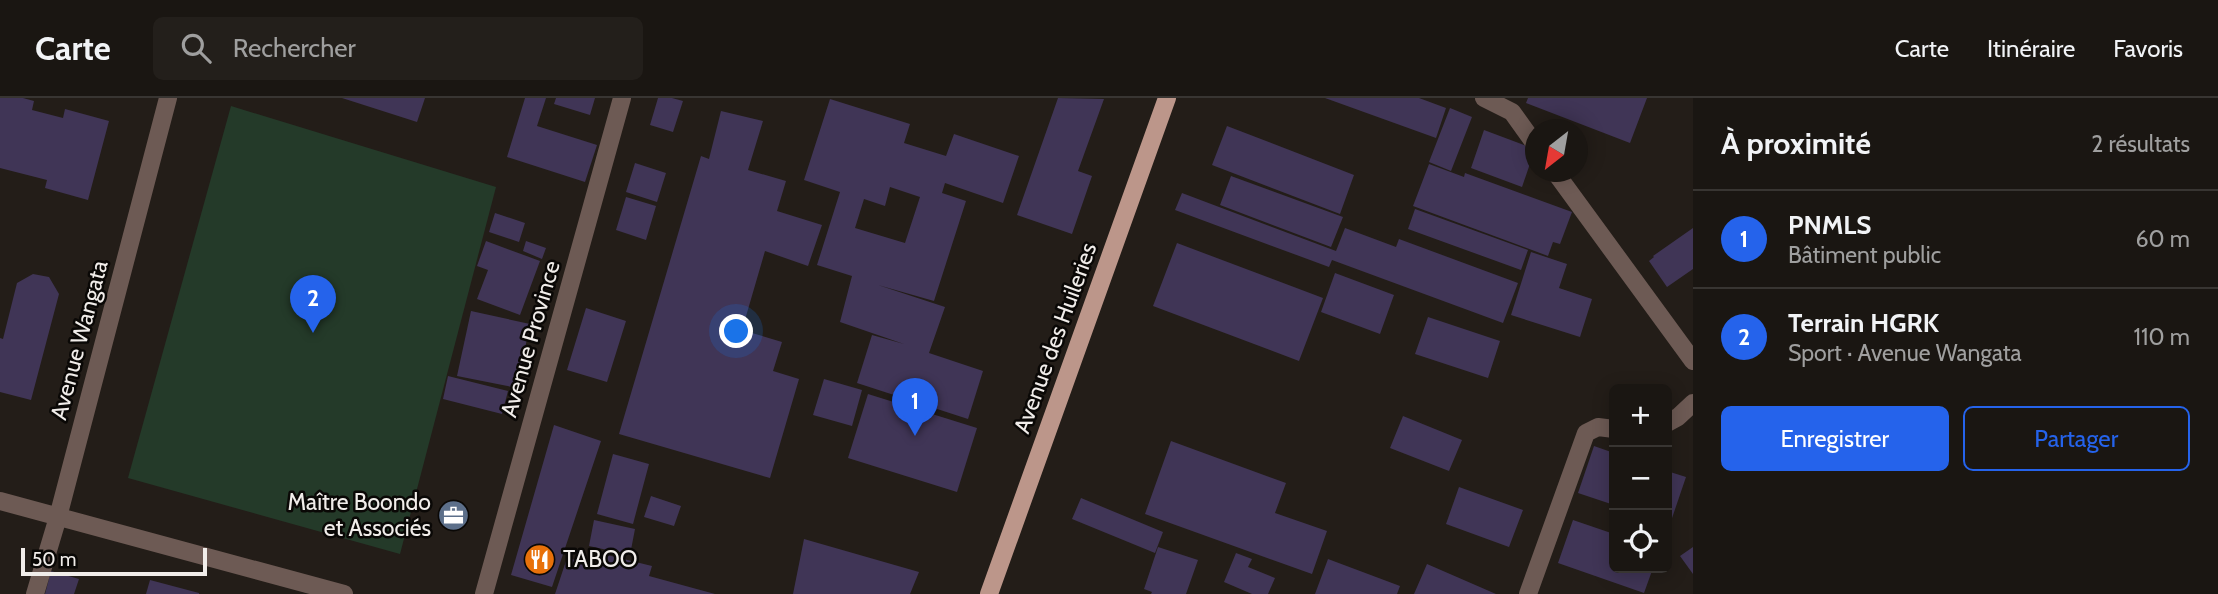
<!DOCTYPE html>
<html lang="fr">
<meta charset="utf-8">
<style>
:root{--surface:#1a1612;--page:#231f1b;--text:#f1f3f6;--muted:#9f9f9f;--line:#383532;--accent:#2563eb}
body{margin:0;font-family:Cabin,sans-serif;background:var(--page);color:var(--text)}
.controls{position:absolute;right:21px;bottom:21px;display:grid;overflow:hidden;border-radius:10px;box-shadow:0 4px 18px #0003}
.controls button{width:63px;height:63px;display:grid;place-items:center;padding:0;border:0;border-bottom:2px solid var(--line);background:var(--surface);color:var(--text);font:35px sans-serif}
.compass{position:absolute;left:1525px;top:21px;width:63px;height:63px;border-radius:50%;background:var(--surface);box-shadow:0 4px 18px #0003;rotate:211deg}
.scale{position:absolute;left:21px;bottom:18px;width:186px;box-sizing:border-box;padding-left:7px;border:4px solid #f1edea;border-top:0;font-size:19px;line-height:24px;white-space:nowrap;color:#f1edea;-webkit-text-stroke:5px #0a0806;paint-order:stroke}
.you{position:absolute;left:737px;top:234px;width:24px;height:24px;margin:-18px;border:5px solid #fff;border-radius:50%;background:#1a73e8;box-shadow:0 0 0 10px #1a73e833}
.badge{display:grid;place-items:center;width:46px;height:46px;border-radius:50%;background:var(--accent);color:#fff;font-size:23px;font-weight:700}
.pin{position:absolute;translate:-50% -58px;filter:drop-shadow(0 2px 4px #0008)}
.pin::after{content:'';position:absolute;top:37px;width:24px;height:21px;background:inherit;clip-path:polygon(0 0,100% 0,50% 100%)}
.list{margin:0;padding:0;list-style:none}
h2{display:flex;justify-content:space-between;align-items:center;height:91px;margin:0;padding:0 28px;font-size:30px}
h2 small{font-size:23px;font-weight:400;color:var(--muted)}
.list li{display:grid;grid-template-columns:46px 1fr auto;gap:21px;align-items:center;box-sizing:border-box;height:98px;padding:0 28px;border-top:2px solid var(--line)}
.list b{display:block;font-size:26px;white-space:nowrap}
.list p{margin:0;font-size:23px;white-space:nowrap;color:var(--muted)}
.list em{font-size:23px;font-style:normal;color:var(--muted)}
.actions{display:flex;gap:14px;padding:21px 28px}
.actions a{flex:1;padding:16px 0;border:2px solid var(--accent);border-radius:10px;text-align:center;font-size:24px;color:var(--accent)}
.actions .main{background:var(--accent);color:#fff}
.icon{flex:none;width:38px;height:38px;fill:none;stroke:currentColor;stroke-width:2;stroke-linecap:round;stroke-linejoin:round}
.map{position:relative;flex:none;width:1693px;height:496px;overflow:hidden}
header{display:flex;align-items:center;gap:42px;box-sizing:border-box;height:98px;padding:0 35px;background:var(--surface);border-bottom:2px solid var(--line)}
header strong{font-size:33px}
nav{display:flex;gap:38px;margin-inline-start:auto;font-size:24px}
.search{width:490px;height:63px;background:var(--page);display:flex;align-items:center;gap:18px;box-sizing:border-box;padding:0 24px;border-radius:10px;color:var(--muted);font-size:26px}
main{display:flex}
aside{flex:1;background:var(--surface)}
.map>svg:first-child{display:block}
</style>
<header>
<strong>Carte</strong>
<div class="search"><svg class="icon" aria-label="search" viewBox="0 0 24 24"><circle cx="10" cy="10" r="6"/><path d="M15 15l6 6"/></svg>Rechercher</div>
<nav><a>Carte</a><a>Itinéraire</a><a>Favoris</a></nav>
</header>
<main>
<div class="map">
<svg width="1693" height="496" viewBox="0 0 1693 496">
<rect width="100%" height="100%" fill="#231d18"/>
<path fill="#243a29" d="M231 8 496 89 400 456 128 380Z"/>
<path fill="#403556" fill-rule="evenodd" d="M0 0H23L34 3 32 12 63 20 65 11 109 23 88 102 45 90 47 82 0 70Z
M342 0H425L417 24Z
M525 0H546L537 28 597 47 585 84 507 59Z
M556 0H595L590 17 554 6Z
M658 0H672L683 3 673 34 650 27Z
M1058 0 1104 1 1078 73 1092 78 1072 136 1017 117Z
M1325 0H1419L1446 10 1436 40Z
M1528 0H1647L1630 45 1526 5Z
M830 1 910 26 904 45 946 58 954 36 1019 58 1003 105 945 85 942 95 966 103 934 203 878 187 945 209 929 255 983 273 968 321 857 285 872 237 904 246 840 224 852 178 817 167 840 94 804 82ZM890 89 920 99 905 145 855 130 864 101 885 108Z
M1450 10 1472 19 1451 73 1429 64Z
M721 13 763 23 748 72 786 83 777 113 822 127 808 168 765 153 742 232 782 244 773 273 799 281 770 380 619 336 701 58 709 61Z
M1227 28 1354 77 1340 116 1212 67Z
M1484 32 1535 51 1522 89 1471 70Z
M635 65 666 75 657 104 626 94Z
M1429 66 1464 79 1465 75 1572 114 1560 146 1553 144 1548 158 1413 108Z
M1231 78 1343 119 1331 149 1220 107Z
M1182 95 1336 153 1345 130 1396 149 1399 141 1518 185 1503 225 1332 162 1329 169 1175 112Z
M626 99 656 108 646 142 616 132Z
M1415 111 1528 152 1521 172 1408 131Z
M495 115 525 125 519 144 489 134Z
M1693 130V171L1667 189 1649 163 1654 159 1653 158Z
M486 143 540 163 520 217 477 201 488 172 477 168Z
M526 143 546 150 542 161 523 153Z
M1177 145 1323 200 1299 263 1153 208Z
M1531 154 1567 166 1559 190 1592 201 1580 239 1511 217Z
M1335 175 1394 197 1380 236 1321 214Z
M33 176 49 179 59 196 31 302 0 294V240L3 241 17 185Z
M586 210 626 223 607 284 567 272Z
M471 213 530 226 517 290 457 278Z
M1428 219 1500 243 1488 280 1415 256Z
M448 278 508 293 502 316 443 301Z
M824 281 862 292 852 328 813 317Z
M868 296 977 330 957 394 848 360Z
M1403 318 1462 342 1449 373 1390 350Z
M554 327 601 343 552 489 511 477Z
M1171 343 1286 385 1275 415 1327 433 1312 476 1145 416Z
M1594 348 1614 355V407L1578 395Z
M613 356 649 366 633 426 597 416Z
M1667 373 1686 379 1670 426 1667 424Z
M1459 389 1523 412 1509 449 1446 426Z
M651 398 681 408 674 428 644 419Z
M1081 400 1163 434 1155 455 1072 421Z
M594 422 635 431 630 457 589 448Z
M1573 422 1614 436V470H1653L1644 495 1558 465Z
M804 441 919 474 910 496H793Z
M1158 449 1198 462 1186 496H1151L1152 494 1144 491Z
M1693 449V476L1680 458Z
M599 455 652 468 649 478 715 496H555L567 460 596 467Z
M1236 455 1252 461 1248 469 1275 480 1268 496H1252L1224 484Z
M1328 461 1400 488 1397 496H1315Z
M1427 466 1496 496H1414Z
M51 473 79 481 74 496H45Z
M150 482 199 495V496H146Z"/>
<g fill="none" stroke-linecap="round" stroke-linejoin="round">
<path stroke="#6d5a54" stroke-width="18" d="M1484 0 1512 14 1535 46
M1555 74 1693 263
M1667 325 1678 319 1693 305
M0 403 344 496
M35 496 58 419 168 0
M484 496 622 0
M1528 496 1586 335 1598 329 1614 331"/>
<path stroke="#bc968a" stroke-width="18" d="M989 496 1167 0"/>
</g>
<defs>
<symbol id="office-disc" viewBox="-11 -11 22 22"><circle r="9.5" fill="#5c6f8a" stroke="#0a0806"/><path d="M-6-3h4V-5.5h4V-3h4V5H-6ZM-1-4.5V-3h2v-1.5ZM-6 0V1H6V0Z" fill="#fff"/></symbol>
<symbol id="restaurant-disc" viewBox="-11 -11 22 22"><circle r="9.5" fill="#e8710a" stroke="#0a0806"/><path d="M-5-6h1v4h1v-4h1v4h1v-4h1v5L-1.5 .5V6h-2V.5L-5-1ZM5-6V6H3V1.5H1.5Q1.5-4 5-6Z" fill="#fff"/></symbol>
</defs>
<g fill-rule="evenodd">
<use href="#office-disc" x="436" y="400" width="35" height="35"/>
<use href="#restaurant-disc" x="522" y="444" width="35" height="35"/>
</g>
<g text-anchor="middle" stroke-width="5" stroke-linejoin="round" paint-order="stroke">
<g font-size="23" fill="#f1edea" stroke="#0a0806">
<text transform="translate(1055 240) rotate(-70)" y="8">Avenue des Huileries</text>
<text transform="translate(530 241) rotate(-74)" y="8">Avenue Province</text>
<text transform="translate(79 242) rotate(-75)" y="8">Avenue Wangata</text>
</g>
<g font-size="23" fill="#f1edea" stroke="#0a0806" text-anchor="end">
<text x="431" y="412">Maître Boondo<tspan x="431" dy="26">et Associés</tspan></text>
<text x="563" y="469" text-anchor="start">TABOO</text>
</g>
</g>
</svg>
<div class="controls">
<button>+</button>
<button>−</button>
<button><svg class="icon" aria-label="locate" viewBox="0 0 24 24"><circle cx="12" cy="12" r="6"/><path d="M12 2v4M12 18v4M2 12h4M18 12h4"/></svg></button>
</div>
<svg class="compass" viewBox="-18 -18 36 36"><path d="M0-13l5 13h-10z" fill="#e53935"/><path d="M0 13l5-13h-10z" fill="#9f9f9f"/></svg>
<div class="scale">50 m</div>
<div class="you"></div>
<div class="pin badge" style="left:915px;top:338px">1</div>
<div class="pin badge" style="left:313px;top:235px">2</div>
</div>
<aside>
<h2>À proximité<small>2 résultats</small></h2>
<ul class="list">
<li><span class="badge">1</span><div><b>PNMLS</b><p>Bâtiment public</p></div><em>60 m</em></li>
<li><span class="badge">2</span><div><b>Terrain HGRK</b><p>Sport · Avenue Wangata</p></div><em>110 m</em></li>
</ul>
<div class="actions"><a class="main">Enregistrer</a><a>Partager</a></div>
</aside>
</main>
